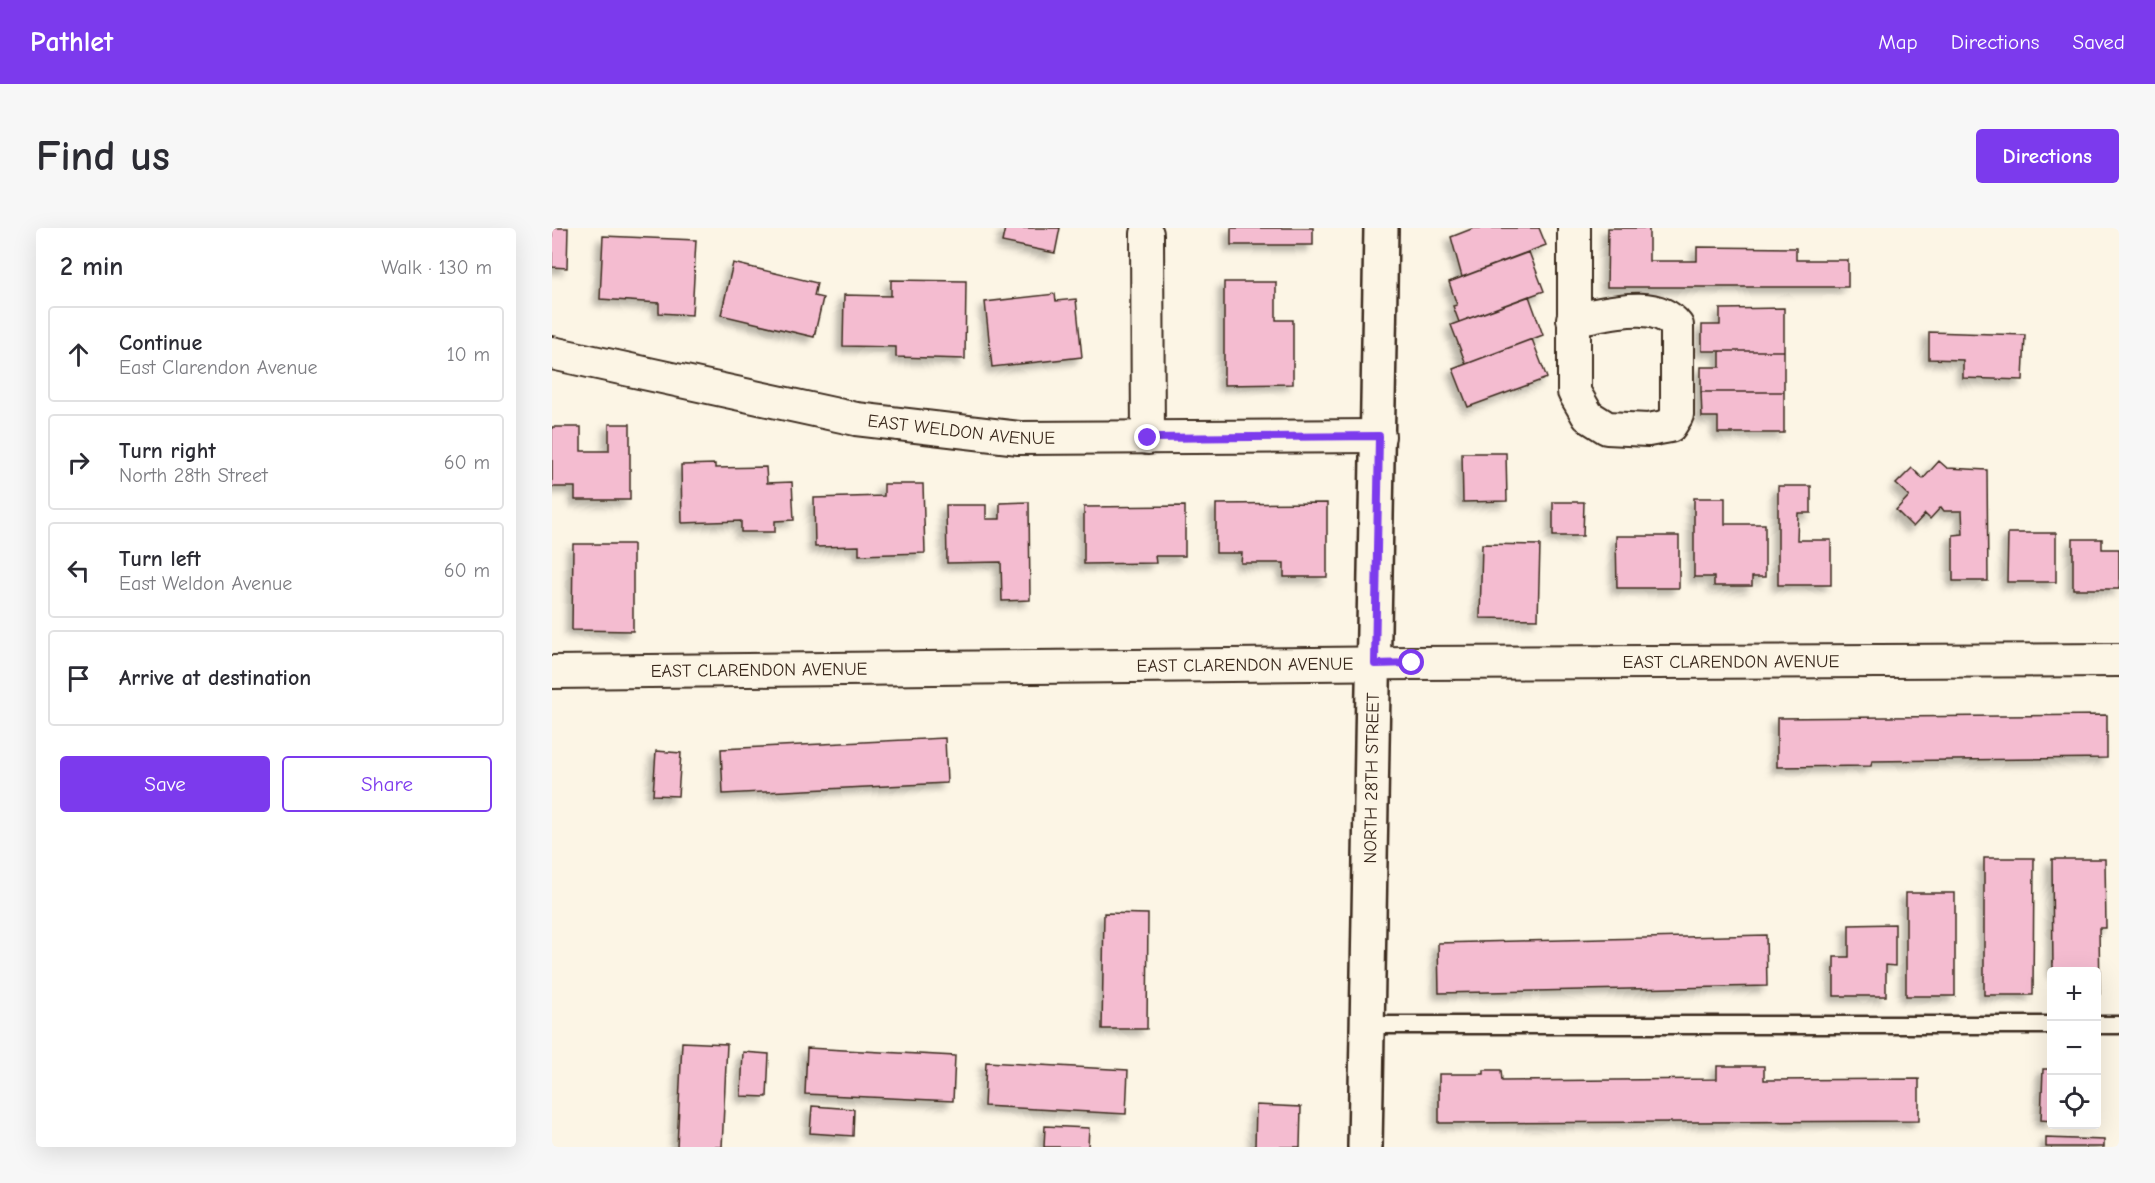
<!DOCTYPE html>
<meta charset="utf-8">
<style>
:root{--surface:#fff;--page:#f7f7f7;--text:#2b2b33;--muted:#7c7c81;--line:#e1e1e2;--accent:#7c3aed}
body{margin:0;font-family:"Comic Neue",sans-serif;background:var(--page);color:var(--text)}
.controls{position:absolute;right:18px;bottom:18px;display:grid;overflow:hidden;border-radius:6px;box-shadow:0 6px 24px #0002}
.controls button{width:54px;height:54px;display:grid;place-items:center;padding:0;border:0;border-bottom:2px solid var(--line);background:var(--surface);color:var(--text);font:30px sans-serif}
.stop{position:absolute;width:18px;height:18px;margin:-14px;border:4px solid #7c3aed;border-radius:50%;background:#fff}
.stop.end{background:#7c3aed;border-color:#fff;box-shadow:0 2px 6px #0008}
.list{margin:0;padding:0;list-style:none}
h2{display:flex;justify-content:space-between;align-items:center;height:78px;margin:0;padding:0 24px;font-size:26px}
h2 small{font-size:20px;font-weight:400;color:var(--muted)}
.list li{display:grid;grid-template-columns:39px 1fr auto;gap:18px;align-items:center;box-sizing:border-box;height:96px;margin:0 12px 12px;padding:0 12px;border:2px solid var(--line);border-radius:6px}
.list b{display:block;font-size:22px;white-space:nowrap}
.list p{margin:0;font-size:20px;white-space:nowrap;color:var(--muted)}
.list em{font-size:20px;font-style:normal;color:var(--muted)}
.actions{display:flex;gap:12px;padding:18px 24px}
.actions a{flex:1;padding:14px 0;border:2px solid var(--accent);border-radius:6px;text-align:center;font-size:21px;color:var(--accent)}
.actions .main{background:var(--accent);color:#fff}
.icon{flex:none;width:33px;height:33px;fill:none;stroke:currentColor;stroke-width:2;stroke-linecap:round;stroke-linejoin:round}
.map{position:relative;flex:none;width:1567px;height:919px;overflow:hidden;border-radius:6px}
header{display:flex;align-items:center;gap:36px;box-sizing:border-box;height:84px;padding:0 30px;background:var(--accent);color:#fff}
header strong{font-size:28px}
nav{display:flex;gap:33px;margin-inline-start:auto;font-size:21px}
.intro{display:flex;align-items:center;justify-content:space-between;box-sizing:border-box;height:144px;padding:0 36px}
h1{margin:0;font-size:42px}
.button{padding:15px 27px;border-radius:6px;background:var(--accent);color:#fff;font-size:21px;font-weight:700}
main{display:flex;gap:36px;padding:0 36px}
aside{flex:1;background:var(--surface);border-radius:6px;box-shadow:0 6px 24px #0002}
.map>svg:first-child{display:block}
</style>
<header>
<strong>Pathlet</strong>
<nav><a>Map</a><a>Directions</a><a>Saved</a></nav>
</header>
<div class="intro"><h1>Find us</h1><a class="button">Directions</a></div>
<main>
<aside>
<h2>2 min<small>Walk · 130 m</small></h2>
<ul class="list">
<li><svg class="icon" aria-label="ahead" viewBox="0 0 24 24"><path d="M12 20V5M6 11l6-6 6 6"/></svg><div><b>Continue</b><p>East Clarendon Avenue</p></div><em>10 m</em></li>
<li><svg class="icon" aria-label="right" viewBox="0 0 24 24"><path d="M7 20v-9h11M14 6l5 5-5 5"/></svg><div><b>Turn right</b><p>North 28th Street</p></div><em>60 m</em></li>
<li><svg class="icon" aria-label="left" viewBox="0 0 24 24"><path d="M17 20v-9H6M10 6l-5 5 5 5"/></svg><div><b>Turn left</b><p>East Weldon Avenue</p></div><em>60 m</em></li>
<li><svg class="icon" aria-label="arrive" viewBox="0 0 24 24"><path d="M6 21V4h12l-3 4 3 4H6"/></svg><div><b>Arrive at destination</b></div></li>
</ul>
<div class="actions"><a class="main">Save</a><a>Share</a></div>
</aside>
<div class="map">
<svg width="1567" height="919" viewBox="0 0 1567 919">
<defs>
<filter id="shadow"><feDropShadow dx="-5.5" dy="5.5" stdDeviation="3" flood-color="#0004"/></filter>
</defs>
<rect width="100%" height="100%" fill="#fcf5e5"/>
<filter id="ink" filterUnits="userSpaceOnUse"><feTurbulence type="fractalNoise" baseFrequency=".0167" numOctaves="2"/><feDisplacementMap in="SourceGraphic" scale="12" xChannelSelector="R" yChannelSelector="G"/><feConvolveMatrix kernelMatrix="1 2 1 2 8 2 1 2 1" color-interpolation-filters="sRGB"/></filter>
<g filter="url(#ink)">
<path fill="#f4bcd0" stroke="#3b2a1e" stroke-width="1.5" filter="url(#shadow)" d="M0 0H16L15 40 0 39Z
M453 0H508L503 25 450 14Z
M679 0H761V17H679Z
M922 0H987L994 17 910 49 899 9Z
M1056 0H1097V33H1145V19L1244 20V32H1296V59H1055Z
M51 8 144 12 140 87 107 85V75L48 71Z
M977 24 992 63 907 94 901 78 905 77 897 54Z
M181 35 265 55 262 68 271 70 262 109 169 87Z
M339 52 414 53 413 131 344 129V119L291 118 292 67 339 68Z
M672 54H724V92H741V156L672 157Z
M503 66 504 73 524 71 530 129 440 139 433 74Z
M977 68 991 107 914 136 899 97Z
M1232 80V123H1150V97H1168V81Z
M1377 104 1473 107 1471 152 1411 150V132L1377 131Z
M980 111 995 150 916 179 901 141Z
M1168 123H1232V164H1149V139H1168Z
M1149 164H1232V205H1166V189H1150Z
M57 196H78V272H23V259H0V199H29V223H57Z
M910 225H954L955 273 911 274Z
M1387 233 1395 240 1435 242 1436 353H1401V307L1411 306 1410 283H1392L1389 279 1378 291 1373 286 1361 299 1344 282 1357 268 1344 256 1360 240 1371 251Z
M163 236V240L214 239 215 255 240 254 242 292 223 293V304H189V293L130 295 129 237Z
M332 256H371L373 325 307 327V318L263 319 262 270 332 268Z
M1226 258H1259V285H1246L1245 312H1279V357H1226Z
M1142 270H1173V296H1213V349H1200V358H1162V349H1142Z
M477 274 478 372 450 373 449 334 395 335 394 277H434V291H448V275Z
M1001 274H1032L1031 308H1001Z
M775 275V349H732V335H689L690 325H664V276Z
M633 278V328H603L604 335 532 336V279Z
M1456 305H1504V354H1455Z
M1064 308H1127V360H1065Z
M1521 311H1550V321H1567V361H1521Z
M21 316H81V403L20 402Z
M930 316 988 317 986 391 928 390Z
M1555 487V530L1320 533 1319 538 1225 539V490Z
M393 510 395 555 171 566 169 521Z
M104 523 129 525 126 568 101 567Z
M1432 630H1482L1481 767H1432Z
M1500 631H1553L1554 700H1547L1548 766H1544V744H1501Z
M1354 665H1403V768H1354Z
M552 685 596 686 595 801H550Z
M1343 696V738L1334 737V768H1282V729H1297V697Z
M1214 707 1215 758 887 765 886 715Z
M130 814 175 816 170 919H125Z
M255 820 403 828 401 873 253 866Z
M191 824 217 826 215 869 189 868Z
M434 834 576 842 574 886 432 878Z
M1165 838H1212V852L1367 851V893L887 895V846H932V842H949L950 853 1165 851Z
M1491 841H1500V893L1489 892Z
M704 877 749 879 748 919H703Z
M260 878 302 881 301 908 258 905Z
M493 898 537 900 536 919H492Z
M1494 910 1552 912V919H1494Z"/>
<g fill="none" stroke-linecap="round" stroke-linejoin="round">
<defs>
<path id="service" d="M816 797H1500
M1544 797H1567"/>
<g id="minor">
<path d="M595 6 596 210"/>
<path d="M1021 91C1052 87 1103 69 1125 98V187L1118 198 1096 202 1055 200 1036 188 1022 164V0"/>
<path id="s1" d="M0 125 304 191 467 210 827 208"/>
<path id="s2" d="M0 444 860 435 1567 432"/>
</g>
<g id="tertiary">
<path id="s3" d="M813 919 829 0"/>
</g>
</defs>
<use href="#service" stroke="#3b2a1e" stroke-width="21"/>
<use href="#minor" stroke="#3b2a1e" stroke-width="36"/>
<use href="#tertiary" stroke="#3b2a1e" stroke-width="38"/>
<use href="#service" stroke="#fcf5e5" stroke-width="16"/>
<use href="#minor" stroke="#fcf5e5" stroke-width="32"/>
<use href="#tertiary" stroke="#fcf5e5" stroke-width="33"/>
</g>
</g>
<g fill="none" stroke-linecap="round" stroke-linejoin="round" filter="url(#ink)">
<path stroke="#7c3aed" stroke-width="8" d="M596 210 827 208 823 436 860 435"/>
</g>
<g text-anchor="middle" stroke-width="6" stroke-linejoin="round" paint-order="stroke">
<g font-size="18" fill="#3b2a1e" stroke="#fcf5e5">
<text dy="6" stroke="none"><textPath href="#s1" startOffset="417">EAST WELDON AVENUE</textPath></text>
<text dy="6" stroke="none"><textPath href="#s2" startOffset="1179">EAST CLARENDON AVENUE</textPath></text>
<text dy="6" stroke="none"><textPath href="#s2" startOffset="693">EAST CLARENDON AVENUE</textPath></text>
<text dy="6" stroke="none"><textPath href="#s2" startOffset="207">EAST CLARENDON AVENUE</textPath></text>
<text dy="6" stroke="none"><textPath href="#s3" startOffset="369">NORTH 28TH STREET</textPath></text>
</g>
</g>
</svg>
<div class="controls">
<button>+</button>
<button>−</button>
<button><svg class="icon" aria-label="locate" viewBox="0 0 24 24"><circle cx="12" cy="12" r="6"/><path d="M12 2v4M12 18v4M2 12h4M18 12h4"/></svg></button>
</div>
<div class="stop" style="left:860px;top:435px"></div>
<div class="stop end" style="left:596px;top:210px"></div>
</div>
</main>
